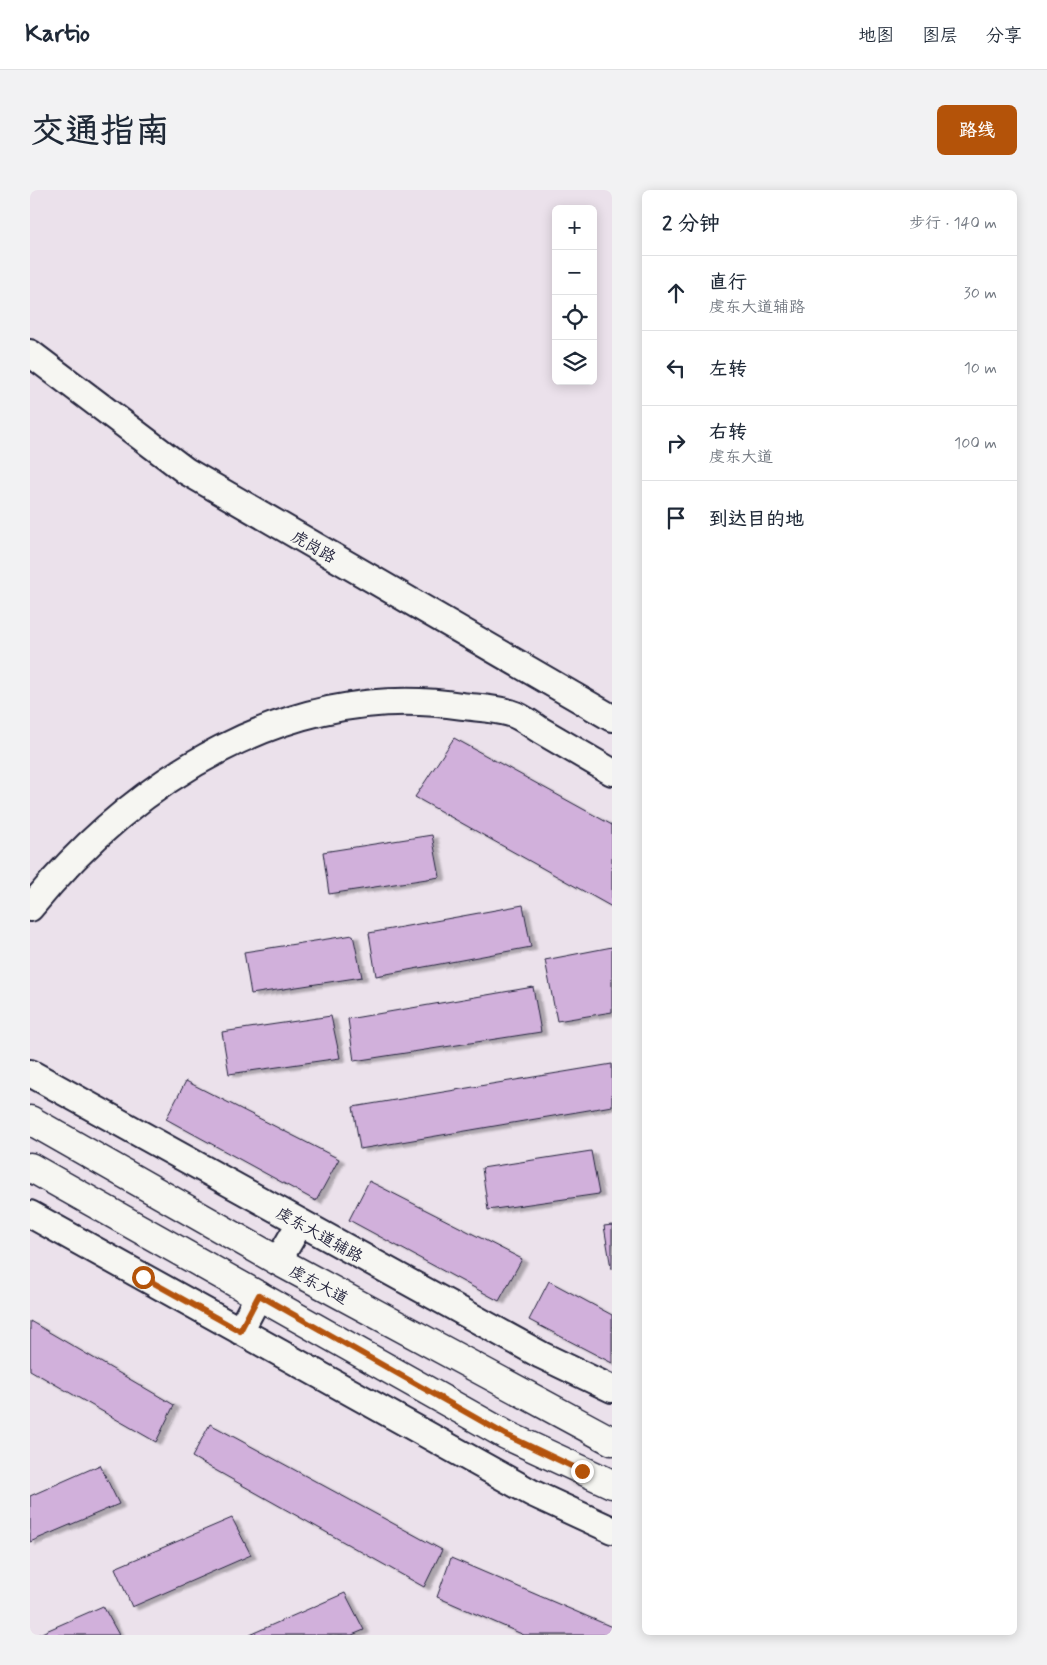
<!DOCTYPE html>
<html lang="zh">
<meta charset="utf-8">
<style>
:root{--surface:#fff;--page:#f2f2f3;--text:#1f2937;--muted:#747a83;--line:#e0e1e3;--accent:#b45309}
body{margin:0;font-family:Mynerve,"LXGW WenKai TC",sans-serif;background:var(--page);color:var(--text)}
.controls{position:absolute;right:15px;top:15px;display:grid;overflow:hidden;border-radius:8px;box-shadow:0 2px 12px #0003}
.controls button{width:45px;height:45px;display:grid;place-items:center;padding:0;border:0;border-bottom:1px solid var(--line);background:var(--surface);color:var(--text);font:25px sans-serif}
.stop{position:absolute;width:15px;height:15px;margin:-11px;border:4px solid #b45309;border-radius:50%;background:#fff}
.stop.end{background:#b45309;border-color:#fff;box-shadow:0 1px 5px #0008}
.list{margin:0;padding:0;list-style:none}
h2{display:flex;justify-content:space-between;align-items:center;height:65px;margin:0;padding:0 20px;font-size:21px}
h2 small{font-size:16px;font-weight:400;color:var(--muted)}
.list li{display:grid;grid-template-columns:32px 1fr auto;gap:15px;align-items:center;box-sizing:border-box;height:75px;padding:0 20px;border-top:1px solid var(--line)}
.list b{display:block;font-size:19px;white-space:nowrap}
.list p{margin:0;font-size:16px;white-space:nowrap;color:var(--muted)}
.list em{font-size:16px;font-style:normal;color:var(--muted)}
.icon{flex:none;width:28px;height:28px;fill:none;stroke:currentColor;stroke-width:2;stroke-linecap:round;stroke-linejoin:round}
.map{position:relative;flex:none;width:582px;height:1445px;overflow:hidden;border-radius:8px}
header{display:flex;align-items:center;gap:30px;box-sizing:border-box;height:70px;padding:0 25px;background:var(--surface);border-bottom:1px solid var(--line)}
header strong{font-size:24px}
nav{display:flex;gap:28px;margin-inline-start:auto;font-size:18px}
.intro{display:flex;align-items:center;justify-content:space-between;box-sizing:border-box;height:120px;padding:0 30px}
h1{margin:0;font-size:35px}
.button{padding:12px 22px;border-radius:8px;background:var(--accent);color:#fff;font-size:18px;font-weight:700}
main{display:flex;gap:30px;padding:0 30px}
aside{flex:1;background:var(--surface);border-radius:8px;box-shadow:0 2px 12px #0003}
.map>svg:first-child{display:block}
</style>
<header>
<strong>Kartio</strong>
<nav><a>地图</a><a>图层</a><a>分享</a></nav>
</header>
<div class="intro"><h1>交通指南</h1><a class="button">路线</a></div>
<main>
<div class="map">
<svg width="582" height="1445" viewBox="0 0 582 1445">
<defs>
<filter id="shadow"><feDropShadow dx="5.5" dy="3" stdDeviation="1" flood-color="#0004"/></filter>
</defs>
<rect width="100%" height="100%" fill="#ebe1eb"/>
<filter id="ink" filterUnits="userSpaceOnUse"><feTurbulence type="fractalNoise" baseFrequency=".02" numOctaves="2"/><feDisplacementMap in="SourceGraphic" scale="10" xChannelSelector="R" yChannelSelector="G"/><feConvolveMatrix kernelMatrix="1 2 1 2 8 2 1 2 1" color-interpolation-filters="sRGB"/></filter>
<g filter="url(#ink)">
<path fill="#d1b0db" stroke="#22223b" filter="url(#shadow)" d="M424 548 582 635V717L385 607Z
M402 645 410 687 299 704 293 662Z
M493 715 501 757 346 786 339 743Z
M323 745 332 787 221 804 214 762Z
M582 757V822L527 831 515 770Z
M503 797 511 842 324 871 318 829Z
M301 826 310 868 199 884 192 842Z
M582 874V916L330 959 323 917Z
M156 891 309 969 286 1011 136 929Z
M561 961 569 1004 458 1020 452 978Z
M339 991 492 1069 469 1111 319 1030Z
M582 1035V1078H581L574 1036Z
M519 1091 582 1125V1173L499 1130Z
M0 1131 144 1215 126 1252 0 1180Z
M180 1234 412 1360 394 1397 162 1267Z
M70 1275 89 1314 0 1352V1306Z
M202 1328 221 1365 102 1417 85 1378Z
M421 1368 582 1437V1445H494L407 1407Z
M315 1403 334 1440 322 1445H219Z
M73 1416 89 1445H7Z"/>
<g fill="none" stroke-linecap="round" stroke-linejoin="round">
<defs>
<path id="minor" d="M0 163 156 281 582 528
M0 718C105 589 260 490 432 516 447 518 465 518 480 523 491 526 501 534 510 540 534 554 558 568 582 582
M0 883 511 1165 582 1199
M0 1024 502 1303 582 1340
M248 1071 270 1033
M210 1141 229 1105"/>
<path id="major" d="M0 930 248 1071 582 1251
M0 977 476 1245 582 1294"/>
</defs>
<use href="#minor" stroke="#22223b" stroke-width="30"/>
<use href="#major" stroke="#22223b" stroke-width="31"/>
<use href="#minor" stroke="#f6f6f2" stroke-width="26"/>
<use href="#major" stroke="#f6f6f2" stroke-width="28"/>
</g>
</g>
<g fill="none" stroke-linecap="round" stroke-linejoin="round" filter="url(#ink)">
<path stroke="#b45309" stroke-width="6" d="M113 1087 210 1141 229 1105 476 1245 552 1281"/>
</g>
<g text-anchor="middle" stroke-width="4" stroke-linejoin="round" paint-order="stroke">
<g font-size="16" fill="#22223b" stroke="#f6f6f2">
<text transform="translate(284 356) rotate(30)" y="6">虎岗路</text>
<text transform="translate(290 1044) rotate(29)" y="6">虔东大道辅路</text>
<text transform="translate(289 1094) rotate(28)" y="6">虔东大道</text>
</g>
</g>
</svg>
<div class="controls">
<button>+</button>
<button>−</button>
<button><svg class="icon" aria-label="locate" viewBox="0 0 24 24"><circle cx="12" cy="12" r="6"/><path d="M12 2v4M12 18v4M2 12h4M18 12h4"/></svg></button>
<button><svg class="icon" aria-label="layers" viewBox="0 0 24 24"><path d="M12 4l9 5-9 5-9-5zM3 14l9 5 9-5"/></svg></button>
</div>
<div class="stop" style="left:113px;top:1087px"></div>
<div class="stop end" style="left:552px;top:1281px"></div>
</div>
<aside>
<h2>2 分钟<small>步行 · 140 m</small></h2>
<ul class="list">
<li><svg class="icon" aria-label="ahead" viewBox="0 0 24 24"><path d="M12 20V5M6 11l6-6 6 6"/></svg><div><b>直行</b><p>虔东大道辅路</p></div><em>30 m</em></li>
<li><svg class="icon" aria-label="left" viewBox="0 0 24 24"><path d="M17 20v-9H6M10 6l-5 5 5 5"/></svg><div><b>左转</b></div><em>10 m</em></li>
<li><svg class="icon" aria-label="right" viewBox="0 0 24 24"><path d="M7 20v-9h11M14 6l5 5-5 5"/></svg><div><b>右转</b><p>虔东大道</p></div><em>100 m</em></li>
<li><svg class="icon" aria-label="arrive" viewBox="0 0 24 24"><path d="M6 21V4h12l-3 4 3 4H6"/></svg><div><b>到达目的地</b></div></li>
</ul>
</aside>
</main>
